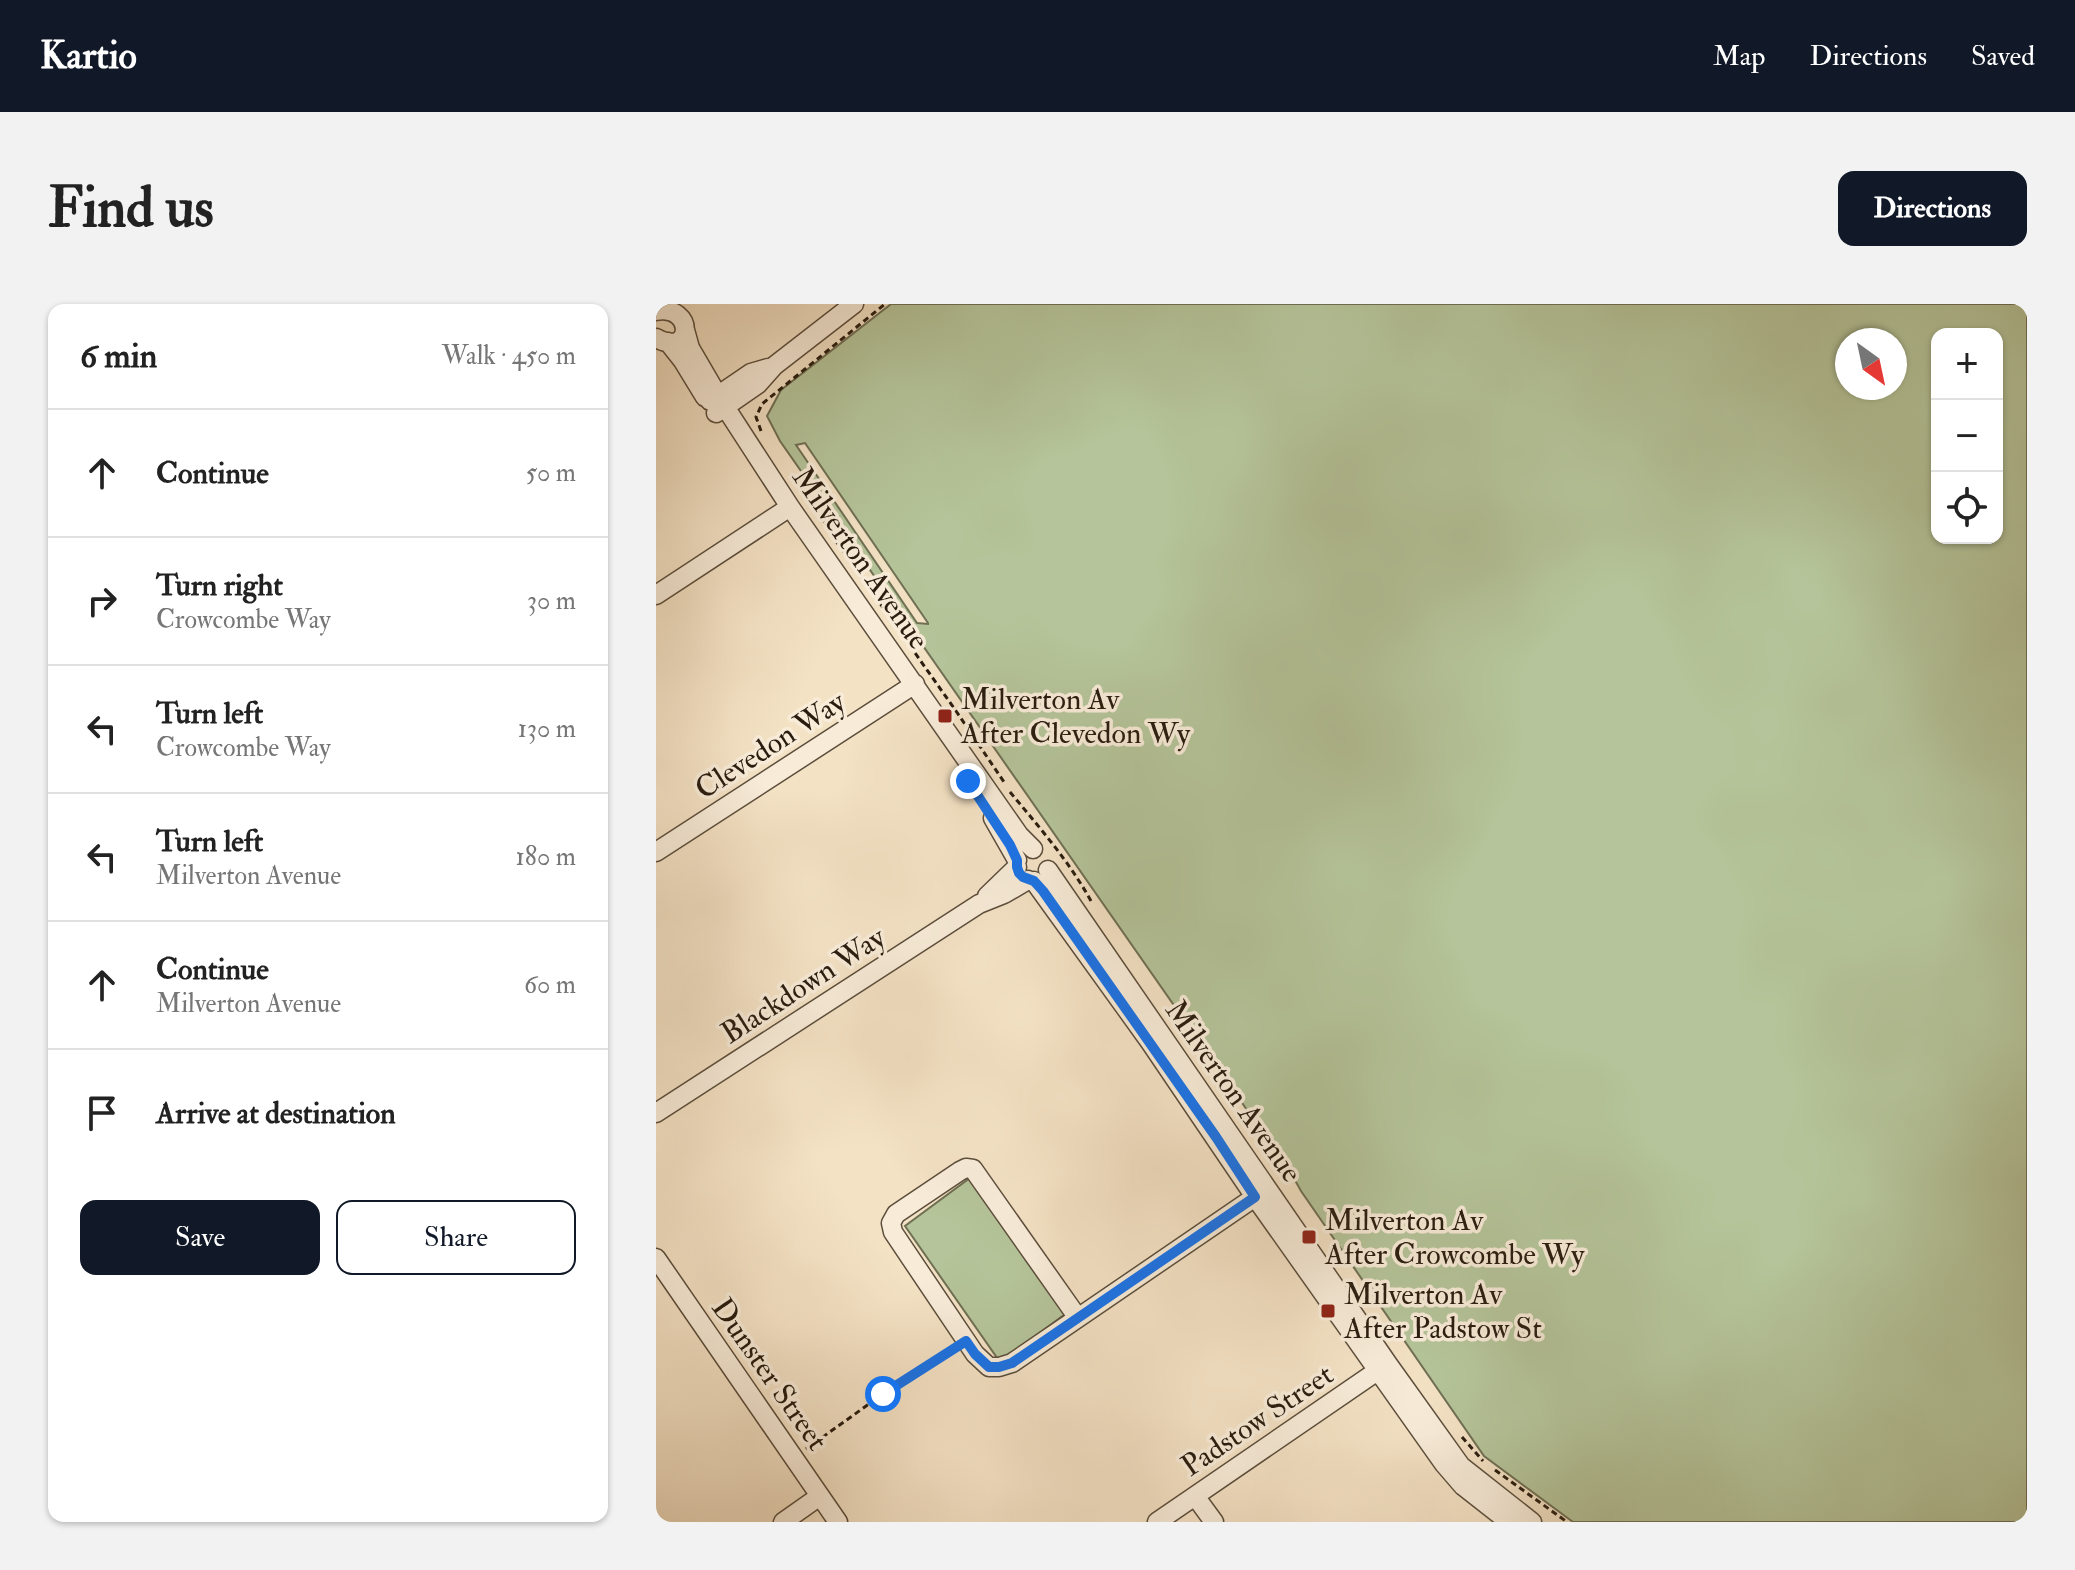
<!DOCTYPE html>
<meta charset="utf-8">
<style>
:root{--surface:#fff;--page:#f2f2f2;--text:#222;--muted:#767676;--line:#e0e0e0;--accent:#111827}
body{margin:0;font-family:"IM FELL Double Pica",serif;background:var(--page);color:var(--text)}
.controls{position:absolute;right:24px;top:24px;display:grid;overflow:hidden;border-radius:16px;box-shadow:0 2px 6px #0004}
.controls button{width:72px;height:72px;display:grid;place-items:center;padding:0;border:0;border-bottom:2px solid var(--line);background:var(--surface);color:var(--text);font:40px sans-serif}
.compass{position:absolute;left:1179px;top:24px;width:72px;height:72px;border-radius:50%;background:var(--surface);box-shadow:0 2px 6px #0004;rotate:147deg}
.stop{position:absolute;width:24px;height:24px;margin:-18px;border:6px solid #1a73e8;border-radius:50%;background:#fff}
.stop.end{background:#1a73e8;border-color:#fff;box-shadow:0 2px 8px #0008}
.list{margin:0;padding:0;list-style:none}
h2{display:flex;justify-content:space-between;align-items:center;height:104px;margin:0;padding:0 32px;font-size:34px}
h2 small{font-size:26px;font-weight:400;color:var(--muted)}
.list li{display:grid;grid-template-columns:52px 1fr auto;gap:24px;align-items:center;box-sizing:border-box;height:128px;padding:0 32px;border-top:2px solid var(--line)}
.list b{display:block;font-size:30px;white-space:nowrap}
.list p{margin:0;font-size:26px;white-space:nowrap;color:var(--muted)}
.list em{font-size:26px;font-style:normal;color:var(--muted)}
.actions{display:flex;gap:16px;padding:24px 32px}
.actions a{flex:1;padding:18px 0;border:2px solid var(--accent);border-radius:16px;text-align:center;font-size:28px;color:var(--accent)}
.actions .main{background:var(--accent);color:#fff}
.icon{flex:none;width:44px;height:44px;fill:none;stroke:currentColor;stroke-width:2;stroke-linecap:round;stroke-linejoin:round}
.map{position:relative;flex:none;width:1371px;height:1218px;overflow:hidden;border-radius:16px}
header{display:flex;align-items:center;gap:48px;box-sizing:border-box;height:112px;padding:0 40px;background:var(--accent);color:#fff}
header strong{font-size:38px}
nav{display:flex;gap:44px;margin-inline-start:auto;font-size:28px}
.intro{display:flex;align-items:center;justify-content:space-between;box-sizing:border-box;height:192px;padding:0 48px}
h1{margin:0;font-size:56px}
.button{padding:20px 36px;border-radius:16px;background:var(--accent);color:#fff;font-size:28px;font-weight:700}
main{display:flex;gap:48px;padding:0 48px}
aside{flex:1;background:var(--surface);border-radius:16px;box-shadow:0 2px 6px #0004}
.map>svg:first-child{display:block}
</style>
<header>
<strong>Kartio</strong>
<nav><a>Map</a><a>Directions</a><a>Saved</a></nav>
</header>
<div class="intro"><h1>Find us</h1><a class="button">Directions</a></div>
<main>
<aside>
<h2>6 min<small>Walk · 450 m</small></h2>
<ul class="list">
<li><svg class="icon" aria-label="ahead" viewBox="0 0 24 24"><path d="M12 20V5M6 11l6-6 6 6"/></svg><div><b>Continue</b></div><em>50 m</em></li>
<li><svg class="icon" aria-label="right" viewBox="0 0 24 24"><path d="M7 20v-9h11M14 6l5 5-5 5"/></svg><div><b>Turn right</b><p>Crowcombe Way</p></div><em>30 m</em></li>
<li><svg class="icon" aria-label="left" viewBox="0 0 24 24"><path d="M17 20v-9H6M10 6l-5 5 5 5"/></svg><div><b>Turn left</b><p>Crowcombe Way</p></div><em>130 m</em></li>
<li><svg class="icon" aria-label="left" viewBox="0 0 24 24"><path d="M17 20v-9H6M10 6l-5 5 5 5"/></svg><div><b>Turn left</b><p>Milverton Avenue</p></div><em>180 m</em></li>
<li><svg class="icon" aria-label="ahead" viewBox="0 0 24 24"><path d="M12 20V5M6 11l6-6 6 6"/></svg><div><b>Continue</b><p>Milverton Avenue</p></div><em>60 m</em></li>
<li><svg class="icon" aria-label="arrive" viewBox="0 0 24 24"><path d="M6 21V4h12l-3 4 3 4H6"/></svg><div><b>Arrive at destination</b></div></li>
</ul>
<div class="actions"><a class="main">Save</a><a>Share</a></div>
</aside>
<div class="map">
<svg width="1371" height="1218" viewBox="0 0 1371 1218">
<rect width="100%" height="100%" fill="#f4e2c5"/>
<filter id="stains"><feTurbulence type="fractalNoise" baseFrequency=".0025" numOctaves="4"/><feColorMatrix values="0 0 0 0 .2 0 0 0 0 .09 0 0 0 0 .02 0 0 0 .5 -.17"/></filter>
<radialGradient id="worn" r=".72"><stop offset=".6" stop-color="#630" stop-opacity="0"/><stop offset="1" stop-color="#630" stop-opacity=".3"/></radialGradient>
<path fill="#b5c49a" stroke="#6f7054" stroke-width="2" fill-rule="evenodd" d="M235 0H1371V1218H917L828 1152 645 887 635 869 124 137 111 112 125 86ZM1281 30H1341V234H1281ZM1191 36H1239V84H1191ZM149 139 272 319V320L261 319 140 141Z
M318 871 416 1005 344 1058 249 922Z"/>
<g fill="none" stroke-linecap="round" stroke-linejoin="round">
<defs>
<path id="minor" d="M0 7C39 0 38 55 0 34
M29 26 34 44 62 92 134 203 363 531 377 545
M12 38 27 57 49 93
M54 97 95 69 112 64
M60 109 102 80 118 62 198 0
M0 291 134 203
M337 514 361 556
M0 548 259 380
M392 566 732 1060 805 1162 876 1218
M378 577 494 738 599 893 788 1160 807 1182 853 1218
M331 592 361 563
M0 809 323 600 348 590 372 576
M0 954 182 1218
M422 1014 317 865 310 864 304 867 240 910 235 919 237 928 319 1050 333 1063H343L356 1059 599 893 610 886
M539 1192 558 1218
M127 1218 164 1192
M501 1218 730 1061"/>
</defs>
<use href="#minor" stroke="#5c4e3c" stroke-width="21"/>
<path stroke="#291c0f" stroke-width="3" stroke-dasharray="6 4" stroke-linecap="butt" d="M105 127 100 113 106 100 229 0
M134 170 150 194 160 200 175 230 300 407 348 478
M354 488C383 523 413 557 435 597
M806 1133 827 1157
M150 1145 227 1090 296 1046
M839 1166 911 1218"/>
<use href="#minor" stroke="#f8ecd9" stroke-width="18"/>
</g>
<g fill="none" stroke-linecap="round" stroke-linejoin="round">
<path stroke="#1a73e8" stroke-width="10" d="M227 1090 310 1037 319 1050 333 1063H343L356 1059 599 893 560 833 387 587 378 577 367 573 363 569 361 563V556L354 541 312 477"/>
</g>
<g fill="#8f2418" stroke="#f8ecd9" stroke-width="3">
<rect x="281" y="404" width="16" height="16" rx="4"/>
<rect x="645" y="925" width="16" height="16" rx="4"/>
<rect x="664" y="999" width="16" height="16" rx="4"/>
</g>
<g text-anchor="middle" stroke-width="7" stroke-linejoin="round" paint-order="stroke">
<g font-size="30" fill="#291c0f" stroke="#f8ecd9">
<text transform="translate(205 254) rotate(55)" y="10">Milverton Avenue</text>
<text transform="translate(114 441) rotate(-33)" y="10">Clevedon Way</text>
<text transform="translate(147 681) rotate(-33)" y="10">Blackdown Way</text>
<text transform="translate(578 787) rotate(55)" y="10">Milverton Avenue</text>
<text transform="translate(114 1070) rotate(55)" y="10">Dunster Street</text>
<text transform="translate(601 1116) rotate(-34)" y="10">Padstow Street</text>
</g>
<g font-size="30" fill="#291c0f" stroke="#f8ecd9" text-anchor="start">
<text x="305" y="405">Milverton Av<tspan x="305" dy="34">After Clevedon Wy</tspan></text>
<text x="669" y="926">Milverton Av<tspan x="669" dy="34">After Crowcombe Wy</tspan></text>
<text x="688" y="1000">Milverton Av<tspan x="688" dy="34">After Padstow St</tspan></text>
</g>
</g>
<rect width="100%" height="100%" filter="url(#stains)"/>
<rect width="100%" height="100%" fill="url(#worn)"/>
</svg>
<div class="controls">
<button>+</button>
<button>−</button>
<button><svg class="icon" aria-label="locate" viewBox="0 0 24 24"><circle cx="12" cy="12" r="6"/><path d="M12 2v4M12 18v4M2 12h4M18 12h4"/></svg></button>
</div>
<svg class="compass" viewBox="-18 -18 36 36"><path d="M0-13l5 13h-10z" fill="#e53935"/><path d="M0 13l5-13h-10z" fill="#767676"/></svg>
<div class="stop" style="left:227px;top:1090px"></div>
<div class="stop end" style="left:312px;top:477px"></div>
</div>
</main>
